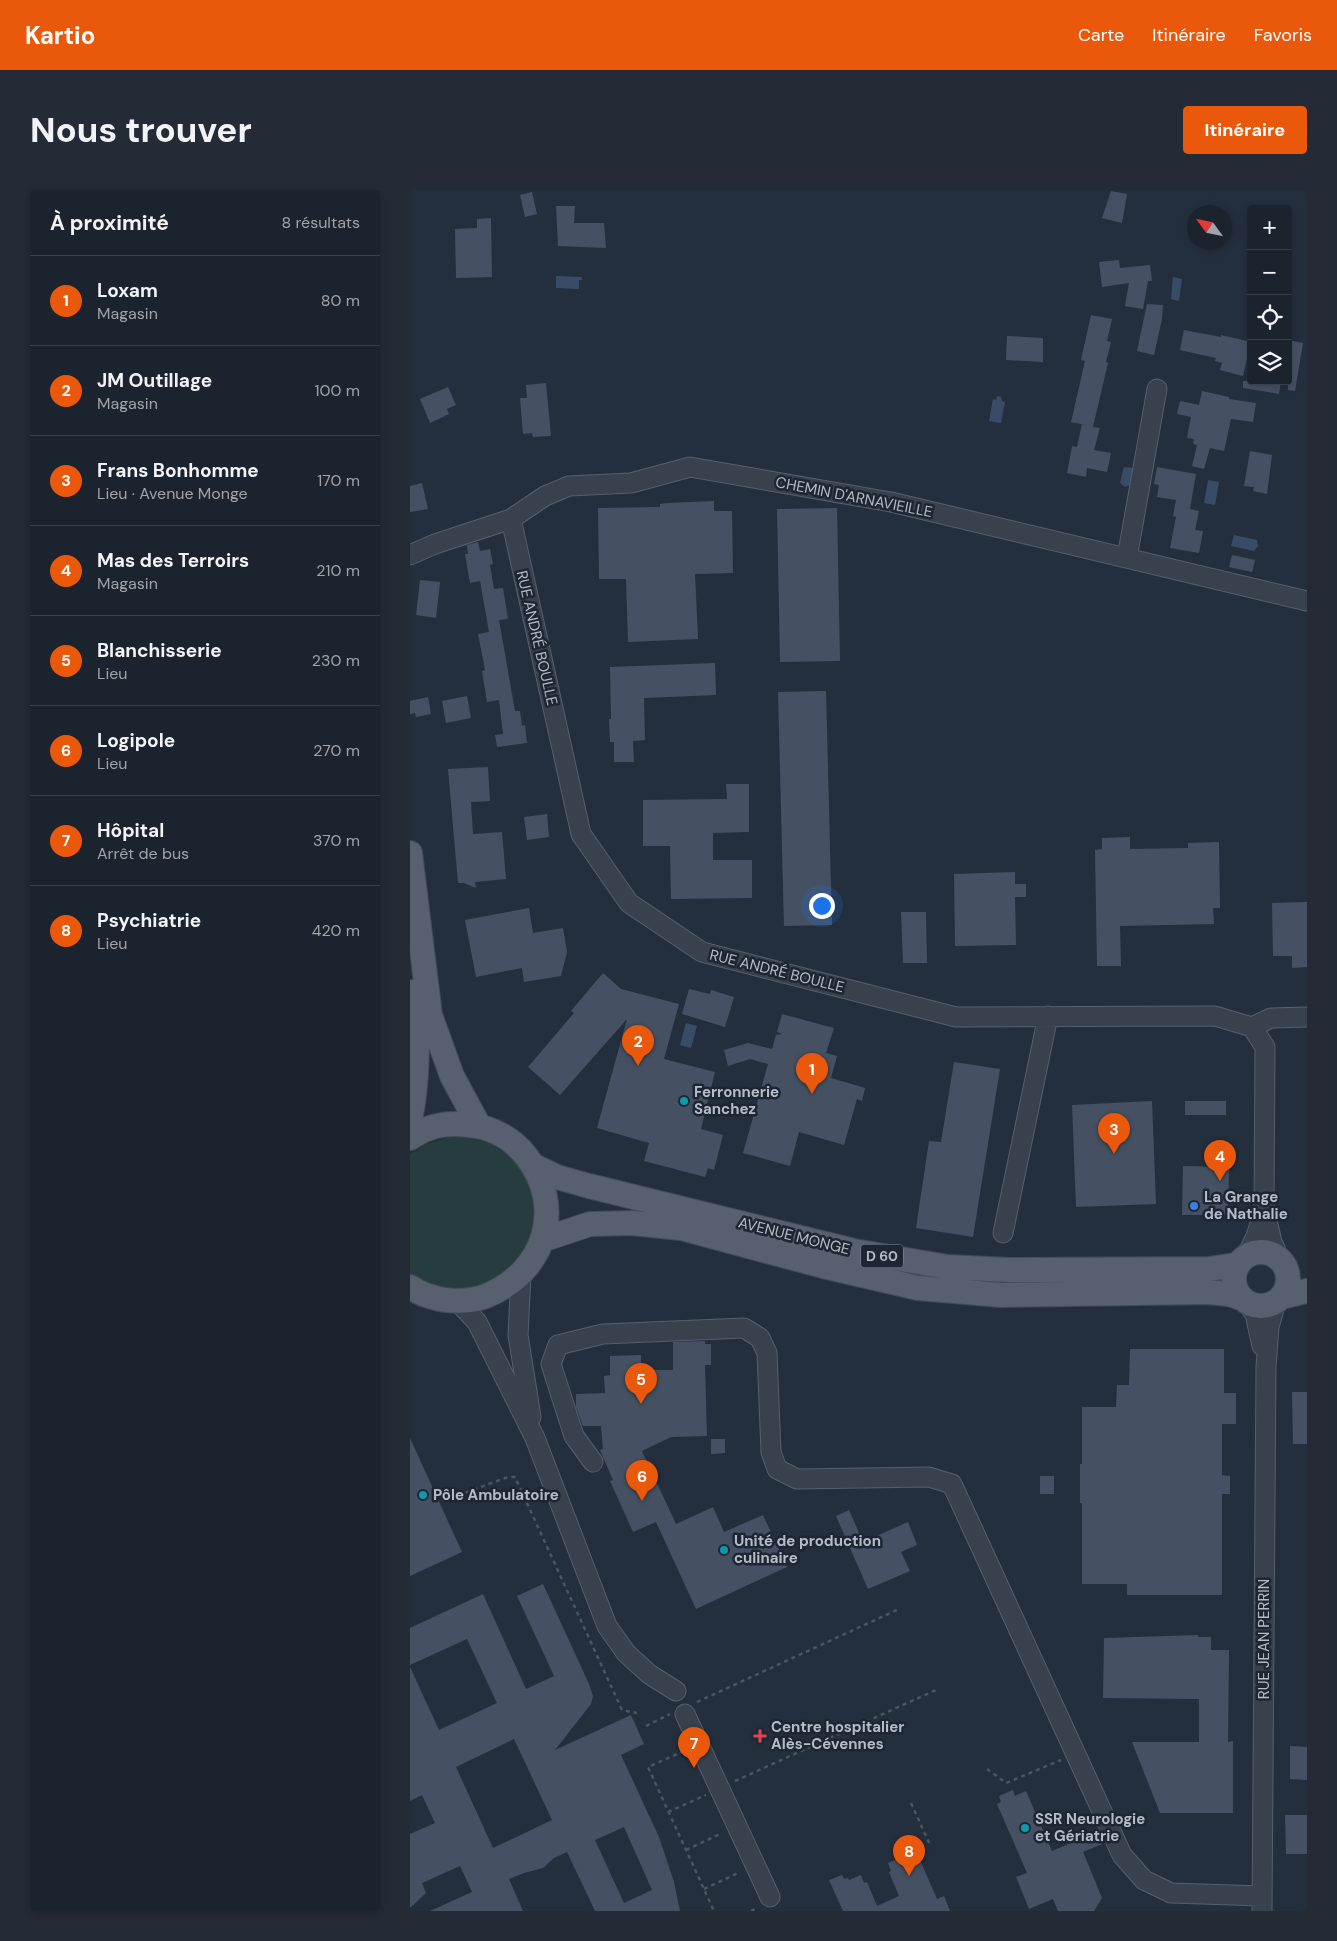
<!DOCTYPE html>
<html lang="fr">
<meta charset="utf-8">
<style>
:root{--surface:#1b232e;--page:#242b36;--text:#f1f3f6;--muted:#a0a4aa;--line:#39404a;--accent:#ea580c}
body{margin:0;font-family:"DM Sans",sans-serif;background:var(--page);color:var(--text)}
.controls{position:absolute;right:15px;top:15px;display:grid;overflow:hidden;border-radius:5px;box-shadow:0 2px 8px #0003}
.controls button{width:45px;height:45px;display:grid;place-items:center;padding:0;border:0;border-bottom:1px solid var(--line);background:var(--surface);color:var(--text);font:25px sans-serif}
.compass{position:absolute;left:777px;top:15px;width:45px;height:45px;border-radius:50%;background:var(--surface);box-shadow:0 2px 8px #0003;rotate:303deg}
.you{position:absolute;left:411px;top:715px;width:18px;height:18px;margin:-12px;border:4px solid #fff;border-radius:50%;background:#1a73e8;box-shadow:0 0 0 8px #1a73e833}
.badge{display:grid;place-items:center;width:32px;height:32px;border-radius:50%;background:var(--accent);color:#fff;font-size:16px;font-weight:700}
.pin{position:absolute;translate:-50% -41px;filter:drop-shadow(0 1px 2px #0008)}
.pin::after{content:'';position:absolute;top:26px;width:18px;height:15px;background:inherit;clip-path:polygon(0 0,100% 0,50% 100%)}
.list{margin:0;padding:0;list-style:none}
h2{display:flex;justify-content:space-between;align-items:center;height:65px;margin:0;padding:0 20px;font-size:21px}
h2 small{font-size:16px;font-weight:400;color:var(--muted)}
.list li{display:grid;grid-template-columns:32px 1fr auto;gap:15px;align-items:center;box-sizing:border-box;height:90px;padding:0 20px;border-top:1px solid var(--line)}
.list b{display:block;font-size:19px;white-space:nowrap}
.list p{margin:0;font-size:16px;white-space:nowrap;color:var(--muted)}
.list em{font-size:16px;font-style:normal;color:var(--muted)}
.icon{flex:none;width:28px;height:28px;fill:none;stroke:currentColor;stroke-width:2;stroke-linecap:round;stroke-linejoin:round}
.map{position:relative;flex:none;width:897px;height:1721px;overflow:hidden;border-radius:5px}
header{display:flex;align-items:center;gap:30px;box-sizing:border-box;height:70px;padding:0 25px;background:var(--accent);color:#fff}
header strong{font-size:24px}
nav{display:flex;gap:28px;margin-inline-start:auto;font-size:18px}
.intro{display:flex;align-items:center;justify-content:space-between;box-sizing:border-box;height:120px;padding:0 30px}
h1{margin:0;font-size:35px}
.button{padding:12px 22px;border-radius:5px;background:var(--accent);color:#fff;font-size:18px;font-weight:700}
main{display:flex;gap:30px;padding:0 30px}
aside{flex:1;background:var(--surface);border-radius:5px;box-shadow:0 2px 8px #0003}
.map>svg:first-child{display:block}
</style>
<header>
<strong>Kartio</strong>
<nav><a>Carte</a><a>Itinéraire</a><a>Favoris</a></nav>
</header>
<div class="intro"><h1>Nous trouver</h1><a class="button">Itinéraire</a></div>
<main>
<aside>
<h2>À proximité<small>8 résultats</small></h2>
<ul class="list">
<li><span class="badge">1</span><div><b>Loxam</b><p>Magasin</p></div><em>80 m</em></li>
<li><span class="badge">2</span><div><b>JM Outillage</b><p>Magasin</p></div><em>100 m</em></li>
<li><span class="badge">3</span><div><b>Frans Bonhomme</b><p>Lieu · Avenue Monge</p></div><em>170 m</em></li>
<li><span class="badge">4</span><div><b>Mas des Terroirs</b><p>Magasin</p></div><em>210 m</em></li>
<li><span class="badge">5</span><div><b>Blanchisserie</b><p>Lieu</p></div><em>230 m</em></li>
<li><span class="badge">6</span><div><b>Logipole</b><p>Lieu</p></div><em>270 m</em></li>
<li><span class="badge">7</span><div><b>Hôpital</b><p>Arrêt de bus</p></div><em>370 m</em></li>
<li><span class="badge">8</span><div><b>Psychiatrie</b><p>Lieu</p></div><em>420 m</em></li>
</ul>
</aside>
<div class="map">
<svg width="897" height="1721" viewBox="0 0 897 1721">
<rect width="100%" height="100%" fill="#242f3e"/>
<path fill="#263c3f" d="M40 947H53L79 953 102 967 119 988 126 1014 125 1041 107 1077 73 1098 33 1100 8 1090 0 1084V965L14 955Z"/>
<path fill="#394c67" d="M146 86 172 87V90H169V99L146 98Z
M763 87 772 89 769 111 761 109Z
M587 206 591 207 592 211 595 212 591 233 579 231 583 209 586 210Z
M714 277 723 278 720 295 715 297 710 293Z
M798 290 809 292 805 315 794 313Z
M824 345 847 350 848 356 844 361 821 356Z
M276 833 287 836 281 858 270 855Z"/>
<path fill="#455162" fill-rule="evenodd" d="M701 1 717 4 712 33 692 28Z
M122 2 127 24 115 27 110 5Z
M146 16H165L164 33H194L196 58 148 56Z
M81 28 82 87 46 88 45 39 67 38V29Z
M709 70 710 78 740 75 742 91H738L733 119 715 116 719 93 692 97 689 72Z
M737 114 753 115 752 129 744 165 727 161Z
M681 125 702 129 697 151 701 152 696 172 698 173 683 237 690 238 684 260 701 263 697 282 677 278 676 287 657 283 662 256 667 257 672 234 676 235 661 232 675 171 671 170Z
M774 140 811 147V145L841 152 833 186 810 180 812 173 805 171 806 168 770 160Z
M597 146 633 148V172L596 170Z
M878 150 893 153 885 201 878 200Z
M833 191H871L869 204 833 198Z
M136 193 141 246 123 247 122 243 113 244 110 208H117L116 195Z
M38 197 46 215 37 219 39 224 20 233 10 209Z
M792 201 819 207V209L846 213 843 232 821 229 814 261 800 258 794 279 782 276 787 255 783 254 784 249 777 248 781 227 767 224 770 211 789 215Z
M840 261 862 265 857 304 843 301 844 297 834 296Z
M747 277 786 284 780 319 789 321 785 340 793 341 789 363 760 358 766 327 763 326 766 310 747 307 749 295 744 294Z
M12 293 18 319 0 322V296Z
M304 311V321H322L323 383 285 384 288 449 218 452 216 389H189L188 318 250 317V314L257 313Z
M427 318 430 471 370 472 367 319Z
M68 352 70 361 80 359 83 374 80 375 84 399 93 398 98 429 89 430 105 521H110L112 536 115 535 117 553 87 557 85 545 93 544 89 510 77 512 72 481 75 480 68 444 79 442 70 391 60 393 55 364H58L57 355Z
M822 365 845 370 842 382 819 377Z
M10 390 30 392 26 428 6 425Z
M305 473 306 505 234 508 235 550 223 551 224 572H204V552H200L199 529H201L200 477Z
M416 501 422 735 374 736 368 502Z
M57 506 61 528 36 533 32 511Z
M18 507 21 524 6 527 5 523 0 524V511Z
M78 577 80 611 61 612 63 644 92 642 96 689 65 692 66 698 54 693H48L38 579Z
M316 594H339V642L303 643V670H342V708L261 709 260 656H233V610L317 609Z
M137 624 139 647 117 650 114 627Z
M720 647V659L778 658V653L809 652 810 718H803L804 734 710 736 711 776H687L685 660 692 659V648Z
M605 682V694H616V707H605L606 755 545 756 544 684Z
M897 712V777L882 778V766H863L862 713Z
M119 718 123 743 153 738 157 762 151 786 114 792 112 778 66 787 55 730Z
M491 722H516L517 773H493Z
M193 783 211 799 269 814 254 869 305 882 291 939 313 945 304 980 298 978 295 987 234 971 239 953 187 938 217 829 150 905 118 877 164 823 161 821Z
M279 799 300 804 301 800 324 807 315 837 272 824Z
M372 824 424 838 416 863 427 866 421 888 455 898 452 911 447 909 434 955 389 942 380 976 333 963 358 874 340 869 318 876 314 860 338 853 362 859 366 845 372 844 367 842Z
M544 872 590 879 563 1047 506 1038 519 951 531 952Z
M742 911 746 1014 666 1017 662 915Z
M775 911H816V925H775Z
M773 976 819 977 818 1025H772Z
M295 1151V1154H301V1175H295L297 1246 261 1247 232 1261 266 1334 303 1317 314 1342 353 1325 377 1377 286 1419 246 1332 223 1342 200 1291 203 1290 190 1260 193 1259 191 1236H173L166 1217V1204L195 1203 194 1186 200 1185V1166L231 1165V1180H263V1152Z
M720 1159H814V1203H826V1234H812V1285L820 1286V1304H812V1405H717V1394H672V1313H670V1274H672V1217H706L707 1195H719Z
M882 1202H897V1254H883Z
M0 1248 52 1362 0 1386Z
M301 1249H315V1263L301 1264Z
M630 1286H644V1304H630Z
M439 1320 453 1352 498 1332 507 1355 491 1362 500 1381 458 1399 426 1326Z
M133 1394 179 1494 183 1506 181 1514 145 1560 221 1525 234 1554 211 1565 249 1647 264 1692 270 1721H185L157 1662 144 1668 133 1678 114 1683 99 1689 113 1721H20L62 1702 50 1676 12 1693 16 1703 0 1718V1644L25 1633 12 1605 0 1611V1477L29 1540 87 1513 57 1449 0 1475V1438L73 1404 116 1499 144 1486 107 1406ZM104 1549 142 1630 83 1658 46 1577ZM214 1637 242 1700 214 1713 185 1650Z
M788 1445V1447H801V1460H819L818 1552 823 1551V1623H750L722 1552H789V1509L693 1508 694 1448Z
M880 1556 897 1557V1590L880 1589Z
M603 1600 605 1606 616 1601 642 1661 687 1642 692 1654 673 1662 692 1708 684 1721H648L643 1709 619 1719 606 1687 617 1683 587 1614 591 1612 589 1606Z
M875 1625H897V1664H876Z
M503 1654 527 1709 534 1706 540 1721H433L419 1690 432 1685 434 1689 438 1688 439 1690 451 1685 454 1693 457 1692 467 1716 489 1706 479 1682 481 1681 478 1673 489 1668 488 1666 492 1664 490 1659Z"/>
<g fill="none" stroke-linecap="round" stroke-linejoin="round">
<defs>
<path id="minor" d="M101 329 171 644 219 713 292 762 546 827 805 826 842 837 855 857 854 1015C851 1035 846 1051 835 1067
M0 365 25 354 101 329 135 306 159 296 221 293 280 277 481 312 897 411
M717 368 747 199
M842 837 861 828 897 827
M855 1022 862 1052 870 1070
M593 1043 638 826
M111 1085 108 1145 121 1227
M47 1111 67 1132 125 1248 197 1436 216 1463 239 1484 266 1501
M837 1113 845 1124 852 1156
M183 1272 164 1246 141 1174 148 1155 193 1144 334 1138 350 1148 357 1163 361 1262 367 1279 387 1289 519 1287 542 1294 712 1665 734 1690 761 1703 852 1706
M275 1524 360 1707
M852 1721 856 1177 859 1137 866 1112"/>
<path id="major" d="M0 663 20 825 42 886 69 936
M0 930C8 891 9 842 3 802
M0 948C5 945 11 941 17 939 30 934 44 933 58 935 81 937 102 948 116 966 156 1017 135 1082 76 1106 52 1115 21 1111 0 1097
M124 976 147 987 179 996 444 1061 538 1077 599 1080 799 1079 825 1075 829 1073
M132 1050 180 1034 222 1033 271 1038 413 1076 508 1098 591 1105 798 1102 819 1104 831 1108
M824 1089a27 27 0 1 1 54 0a27 27 0 1 1-54 0Z
M871 1107 897 1101"/>
</defs>
<use href="#minor" stroke="#565f6c" stroke-width="21"/>
<use href="#major" stroke="#414a57" stroke-width="26"/>
<path stroke="#44595c" stroke-width="2.5" stroke-dasharray="4 4" stroke-linecap="butt" d="M41 1308 98 1287H105L212 1520 227 1523
M287 1512 489 1419
M236 1536 260 1524
M274 1561 238 1577 304 1721
M577 1579 596 1593 651 1570
M325 1591 526 1500
M501 1613 520 1655
M258 1622 296 1605
M276 1660 312 1643
M294 1699 330 1682
M341 1721 347 1718"/>
<use href="#minor" stroke="#38414e" stroke-width="19"/>
<use href="#major" stroke="#56606e" stroke-width="24"/>
</g>
<g fill="#0f9aa8" stroke="#1d2633" stroke-width="2">
<circle cx="274" cy="911" r="5"/>
<circle cx="13" cy="1305" r="5"/>
<circle cx="314" cy="1360" r="5"/>
<circle cx="615" cy="1638" r="5"/>
</g>
<circle fill="#3f7fe0" stroke="#1d2633" stroke-width="2" cx="784" cy="1016" r="5"/>
<path fill="#e0444e" stroke="#1d2633" stroke-width="2" d="M347.5 1538.5h5v5h5v5h-5v5h-5v-5h-5v-5h5z"/>
<g text-anchor="middle" stroke-width="5" stroke-linejoin="round" paint-order="stroke">
<rect fill="#1d2633" stroke="#878f9c" stroke-width="1" x="451" y="1054.5" width="42" height="23" rx="4"/>
<g font-size="14" font-weight="bold" fill="#b4bcc9">
<text x="472" y="1071">D 60</text>
</g>
<g font-size="15" fill="#b4bcc9" stroke="#1d2633">
<text transform="translate(444 307) rotate(11)" y="5">CHEMIN D'ARNAVIEILLE</text>
<text transform="translate(127 448) rotate(77)" y="5">RUE ANDRÉ BOULLE</text>
<text transform="translate(367 781) rotate(14)" y="5">RUE ANDRÉ BOULLE</text>
<text transform="translate(384 1046) rotate(14)" y="5">AVENUE MONGE</text>
<text transform="translate(854 1449) rotate(-90)" y="5">RUE JEAN PERRIN</text>
</g>
<g font-size="15" font-weight="bold" fill="#b4bcc9" stroke="#1d2633" text-anchor="start">
<text x="284" y="907">Ferronnerie<tspan x="284" dy="17">Sanchez</tspan></text>
<text x="794" y="1012">La Grange<tspan x="794" dy="17">de Nathalie</tspan></text>
<text x="23" y="1310">Pôle Ambulatoire</text>
<text x="324" y="1356">Unité de production<tspan x="324" dy="17">culinaire</tspan></text>
<text x="361" y="1542">Centre hospitalier<tspan x="361" dy="17">Alès-Cévennes</tspan></text>
<text x="625" y="1634">SSR Neurologie<tspan x="625" dy="17">et Gériatrie</tspan></text>
</g>
</g>
</svg>
<div class="controls">
<button>+</button>
<button>−</button>
<button><svg class="icon" aria-label="locate" viewBox="0 0 24 24"><circle cx="12" cy="12" r="6"/><path d="M12 2v4M12 18v4M2 12h4M18 12h4"/></svg></button>
<button><svg class="icon" aria-label="layers" viewBox="0 0 24 24"><path d="M12 4l9 5-9 5-9-5zM3 14l9 5 9-5"/></svg></button>
</div>
<svg class="compass" viewBox="-18 -18 36 36"><path d="M0-13l5 13h-10z" fill="#e53935"/><path d="M0 13l5-13h-10z" fill="#a0a4aa"/></svg>
<div class="you"></div>
<div class="pin badge" style="left:402px;top:904px">1</div>
<div class="pin badge" style="left:228px;top:876px">2</div>
<div class="pin badge" style="left:704px;top:964px">3</div>
<div class="pin badge" style="left:810px;top:991px">4</div>
<div class="pin badge" style="left:231px;top:1214px">5</div>
<div class="pin badge" style="left:232px;top:1311px">6</div>
<div class="pin badge" style="left:284px;top:1578px">7</div>
<div class="pin badge" style="left:499px;top:1686px">8</div>
</div>
</main>
